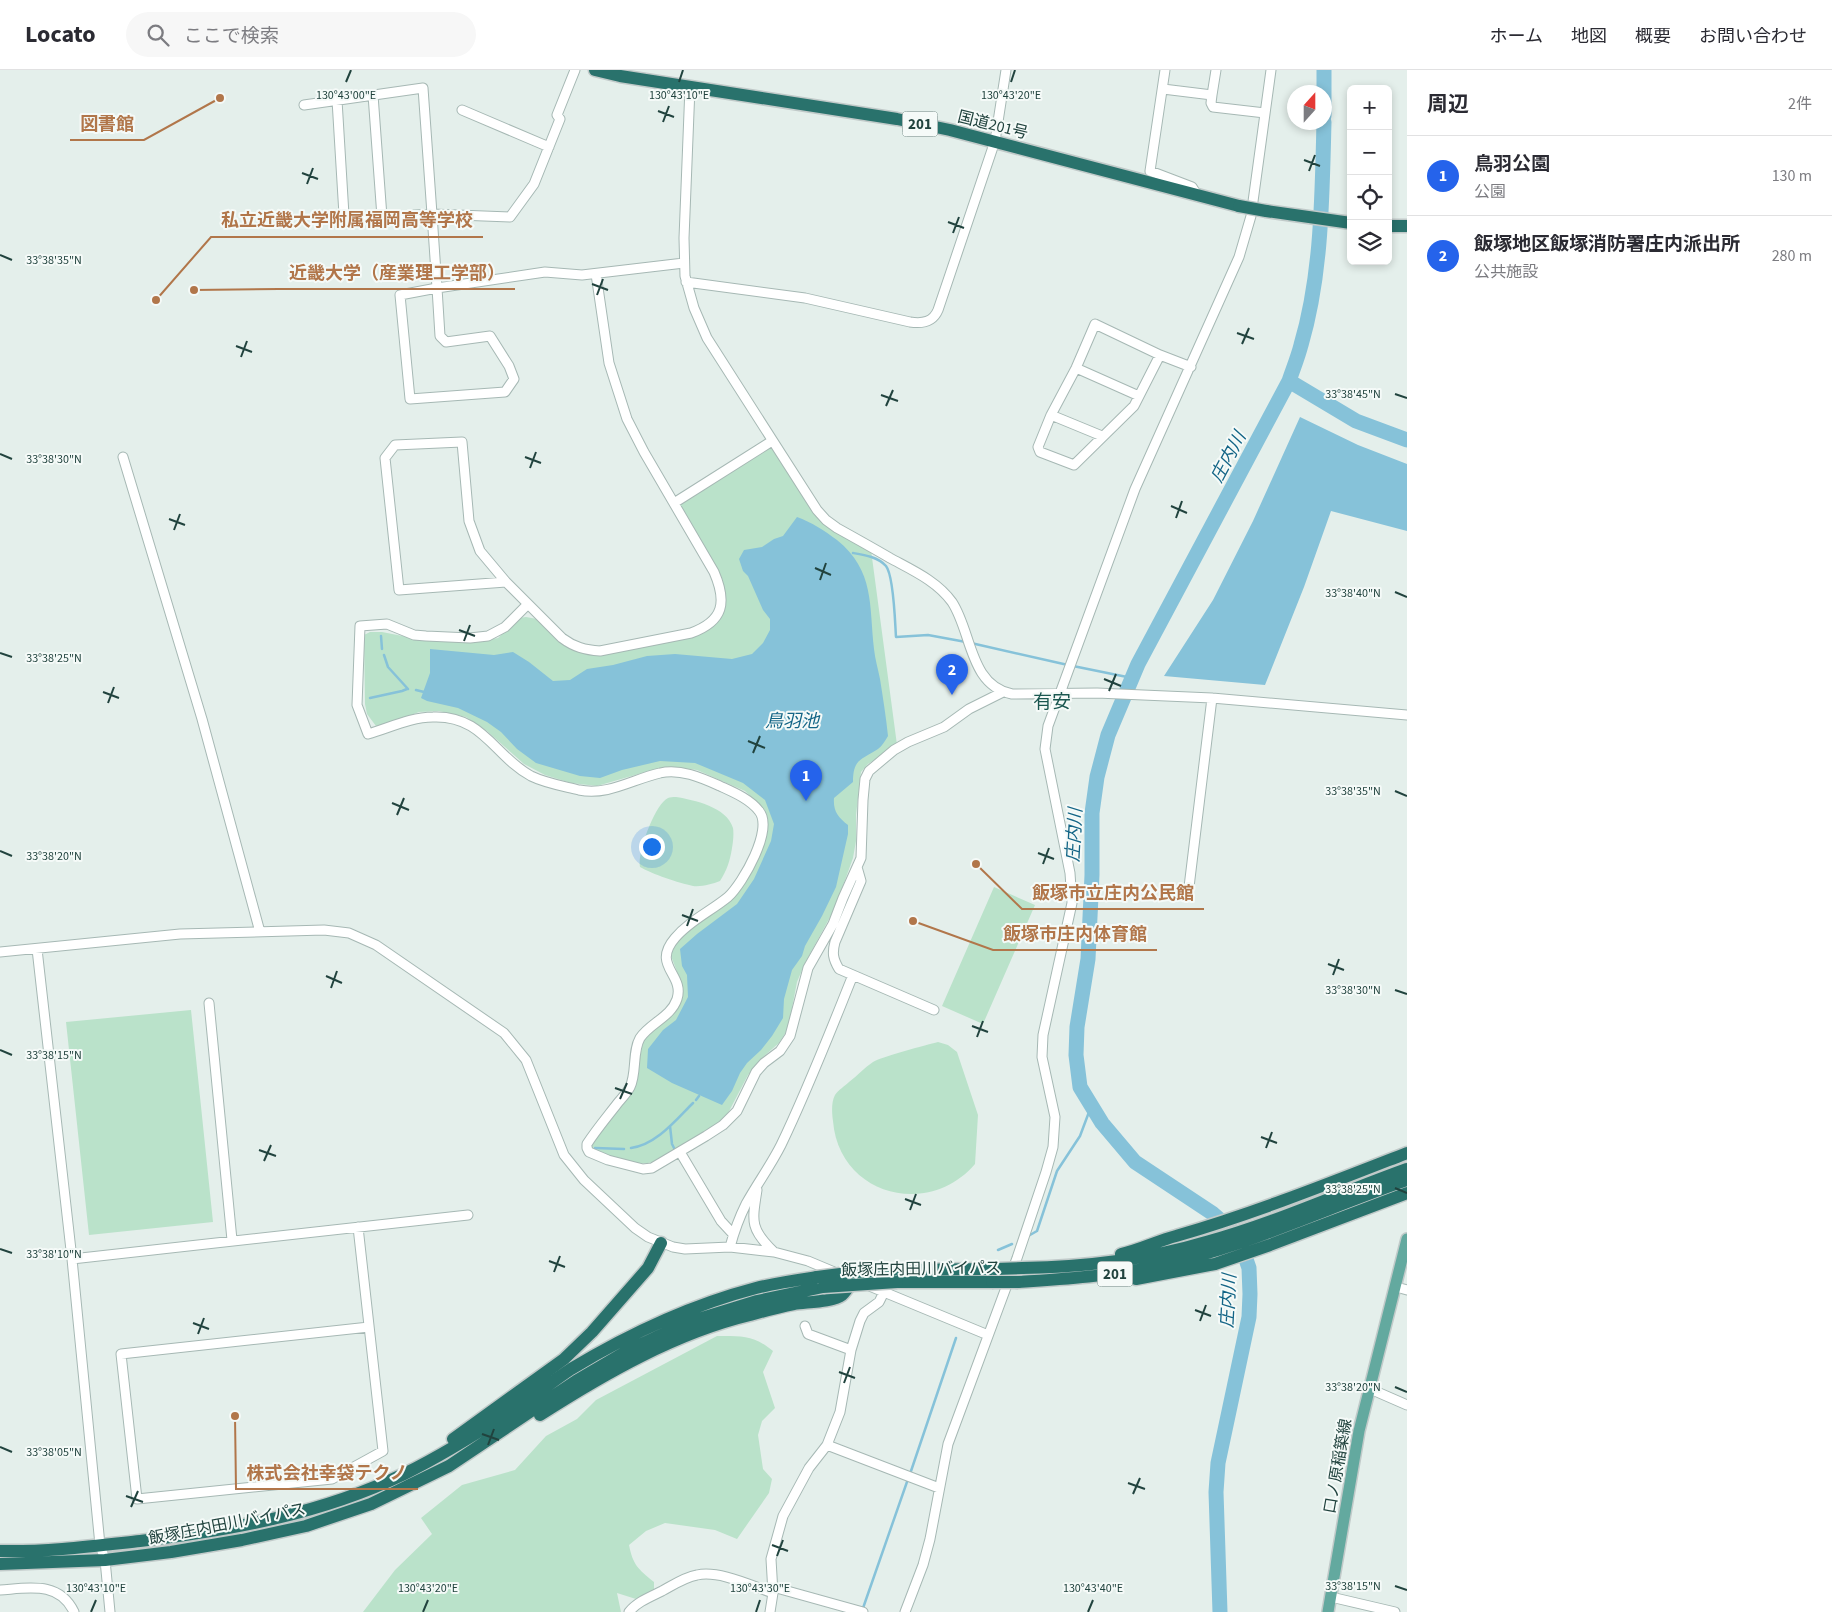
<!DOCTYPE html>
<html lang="ja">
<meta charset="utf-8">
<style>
:root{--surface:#fff;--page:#f7f7f7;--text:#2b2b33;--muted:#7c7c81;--line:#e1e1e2;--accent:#2563eb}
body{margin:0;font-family:"Source Sans 3","Noto Sans JP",sans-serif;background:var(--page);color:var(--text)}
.controls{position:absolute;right:15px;top:15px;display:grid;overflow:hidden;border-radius:8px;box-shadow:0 2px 8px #0003}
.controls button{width:45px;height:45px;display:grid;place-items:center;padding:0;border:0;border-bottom:1px solid var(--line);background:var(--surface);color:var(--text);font:25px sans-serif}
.compass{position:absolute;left:1287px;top:15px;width:45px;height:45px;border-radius:50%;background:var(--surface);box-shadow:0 2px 8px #0003;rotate:21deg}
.you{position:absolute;left:651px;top:776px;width:18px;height:18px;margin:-12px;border:4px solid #fff;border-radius:50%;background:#1a73e8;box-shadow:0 0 0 8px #1a73e833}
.badge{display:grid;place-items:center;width:32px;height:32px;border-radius:50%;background:var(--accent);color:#fff;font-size:16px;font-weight:700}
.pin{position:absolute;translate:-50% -41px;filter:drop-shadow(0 1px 2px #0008)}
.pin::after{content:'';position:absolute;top:26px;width:18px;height:15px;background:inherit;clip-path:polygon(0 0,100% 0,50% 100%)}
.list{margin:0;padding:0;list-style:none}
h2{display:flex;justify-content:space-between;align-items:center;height:65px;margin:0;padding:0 20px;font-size:21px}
h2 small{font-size:16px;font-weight:400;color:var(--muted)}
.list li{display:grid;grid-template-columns:32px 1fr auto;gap:15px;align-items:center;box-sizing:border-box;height:80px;padding:0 20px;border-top:1px solid var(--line)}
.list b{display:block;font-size:19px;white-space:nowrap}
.list p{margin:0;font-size:16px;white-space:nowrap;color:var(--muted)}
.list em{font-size:16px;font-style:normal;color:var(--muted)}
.icon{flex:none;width:28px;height:28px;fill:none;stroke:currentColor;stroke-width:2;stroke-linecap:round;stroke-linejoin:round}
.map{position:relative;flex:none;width:1407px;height:1542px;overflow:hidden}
header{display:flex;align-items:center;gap:30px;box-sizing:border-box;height:70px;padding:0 25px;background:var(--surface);border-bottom:1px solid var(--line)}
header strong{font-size:24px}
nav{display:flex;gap:28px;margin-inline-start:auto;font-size:18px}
.search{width:350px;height:45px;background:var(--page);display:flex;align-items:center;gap:12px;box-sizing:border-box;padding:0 18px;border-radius:28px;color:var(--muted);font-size:19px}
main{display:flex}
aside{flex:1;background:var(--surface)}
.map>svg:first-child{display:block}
</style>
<header>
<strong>Locato</strong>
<div class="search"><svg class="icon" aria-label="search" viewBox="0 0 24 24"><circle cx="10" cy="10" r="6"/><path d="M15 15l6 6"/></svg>ここで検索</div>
<nav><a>ホーム</a><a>地図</a><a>概要</a><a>お問い合わせ</a></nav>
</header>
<main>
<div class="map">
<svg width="1407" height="1542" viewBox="0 0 1407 1542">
<rect width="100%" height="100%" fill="#e4efeb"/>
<path fill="#bae2ca" d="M769 376 774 378 813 439 871 480 897 675 868 694 861 702 856 745V771L853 788 835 838 805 893 797 912 788 959 779 973 763 987 748 1005 726 1047 712 1058 653 1092C634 1097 612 1087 594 1080L591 1077 592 1072 637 1006 643 969 675 939 682 927 681 912 671 886 673 874 717 839 764 768 768 754 765 740 745 721 697 700 673 697 642 703 597 716 571 713 545 705 524 694 487 661 466 647 439 641 419 642 393 652 376 656 367 644 365 634 364 565 370 562H382L423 570 471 573 498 568 519 548 526 547 537 549 553 565 593 583 690 565 723 540 726 528 724 516 719 505 679 436 684 429Z
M676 727C694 730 727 737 733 758 734 764 733 772 732 778 730 791 727 800 720 811 712 814 702 817 693 816 679 813 652 804 640 797 637 783 655 734 668 728 670 727 673 727 676 727Z
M994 817 1035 835 983 954 942 936Z
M191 940 213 1152 89 1165 66 952Z
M938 972 948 975 957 982 978 1045 975 1094C928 1149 839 1125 833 1051 832 1044 831 1032 835 1025 838 1020 845 1016 849 1012 857 1006 864 998 873 992 881 987 926 975 938 972Z
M717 1266C741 1266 754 1265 773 1281L763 1302 775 1338 762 1351 758 1365 763 1399 772 1409 769 1423 737 1469 715 1460 665 1453 646 1461 629 1475C633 1495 638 1499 654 1512V1519L636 1529 617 1523 621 1542H363L395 1500 432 1464 421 1448 462 1415 515 1400 546 1366 577 1349 596 1330Z"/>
<path fill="#86c2d9" d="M1300 347 1358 375 1407 394V461L1331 441 1304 517 1265 615 1164 606 1213 530 1253 451Z
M797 447C811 452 825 461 837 470 875 501 869 535 874 579 875 589 878 599 880 609 883 628 886 647 888 666 885 671 882 676 878 679 862 690 853 688 853 712L834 728C833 741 838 747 848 755V764L836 817 822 846 805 876 802 886 792 900 784 929 783 948 772 966 761 980 747 993 740 1003 732 1021 722 1035 672 1013 647 998 648 979 663 960 676 950 688 927 687 905 682 896 680 879 697 864 737 834 754 809 771 771 774 754 765 730 743 713 695 693 660 691 622 700 600 708 580 706 536 693 517 679 501 662 487 652 458 638 427 631 421 628 430 603V579L494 585 513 582 529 592 553 611 570 610 587 599 613 595 647 586 675 584 732 589 752 584 763 573 770 560V549L763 540 748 506 743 501 739 489 744 480 762 477 774 469 783 466Z"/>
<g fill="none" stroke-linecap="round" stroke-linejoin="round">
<path stroke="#86c2d9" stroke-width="2.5" d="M853 483C865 485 878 487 886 496 894 506 895 553 896 567L928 565 966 572
M381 566 382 579
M971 573 1068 595
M384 585 388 597 408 619
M1073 596 1132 608
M416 620 424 622
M370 628 402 621 407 619
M696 1030 699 1026
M670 1056 672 1074 675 1080
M595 1078 624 1079
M631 1078C656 1075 676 1050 693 1033
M1030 1165 1037 1161 1057 1101 1080 1066 1092 1034
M998 1180 1012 1174
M910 1404 956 1268
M862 1541 908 1409"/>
<path stroke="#86c2d9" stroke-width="15" d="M1324 0V46
M1289 311 1356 351 1407 370
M1220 1542 1216 1422 1218 1393 1249 1247 1250 1224 1249 1198 1240 1172 1236 1164 1212 1143 1135 1092 1102 1053 1080 1017 1076 985 1077 957 1088 889 1092 805V743L1097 707 1108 665 1138 594 1289 311C1293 299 1298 287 1301 275 1322 204 1322 126 1324 52"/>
<defs>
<path id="minor" d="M575 0 557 45 560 49 534 114 510 147 432 144 437 218 545 202 582 205 684 193
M1165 0 1150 101 1192 117 1197 125
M690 17 684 168 685 206 694 238 707 268 817 440 826 450 837 458C855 468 873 478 890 488 912 500 937 511 952 532 972 562 969 615 1012 624L1097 623 1212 628 1407 645
M1163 19 1212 25 1216 0
M373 25 382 147
M1212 25 1211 33 1213 37 1265 43
M304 35 423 18 432 144 351 149 344 145 337 30
M462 40 549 77
M686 212 805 228 910 252C923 254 933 252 938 240L995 71 1006 0
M437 218 440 266 446 272 490 266 509 296 514 309 505 322 410 329 400 225Z
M1095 254 1160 285 1134 336 1074 395 1040 382 1038 377 1051 345 1076 298Z
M1160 285 1191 297
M1076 298 1139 326
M1051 345 1102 366
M462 372 469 451 480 481 506 512 399 520 385 388 395 375Z
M123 387 202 649 260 862
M674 433 772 371
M506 512 562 568C574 577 585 580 600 581L691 563C724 551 727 532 714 502L644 382 627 349 609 293 596 204
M528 534 505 557 488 566 470 568 426 566 414 565 387 554 360 556 357 635 368 664C389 658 411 647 433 647 483 645 494 686 531 706 545 713 563 716 579 720 608 726 633 709 660 703 680 698 702 708 720 716 733 722 750 729 759 741 774 759 743 813 728 827 711 841 689 851 675 868 651 896 685 904 677 929 671 947 650 953 640 968 632 982 637 1003 630 1017 627 1023 621 1029 617 1034 607 1047 596 1060 587 1074V1078L589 1082 608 1090 643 1099 652 1098 706 1066 723 1055 737 1041 756 1002 764 993 780 981 790 966 808 898 833 854 843 828 861 788 863 730 865 709 869 701 894 680 908 672 944 657 969 639 1003 622
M857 797 861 811 835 872C832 883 833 889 839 899L934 940
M1189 817 1212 628
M37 879 72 1189 100 1475 105 1490 110 1542
M0 882 180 864 324 860 349 863 376 875 504 963 526 990 564 1085 584 1110 635 1158 648 1167 673 1177 685 1179 730 1177 774 1182 808 1191 839 1204
M209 933 232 1170
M680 1082 721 1151 733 1164
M757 1120C752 1152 750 1159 774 1182
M358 1157 383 1381 332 1409 137 1429 121 1284 369 1257
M730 1177C734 1162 739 1148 746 1134 757 1114 771 1095 781 1075 808 1019 830 962 853 905
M72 1189 468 1145
M867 1215 988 1265
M1396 1217 1407 1220
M805 1256 808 1264 851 1280
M1368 1318 1407 1335
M827 1375 939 1418
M773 1517 863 1542
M0 1520C29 1518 59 1511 74 1542
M1331 1527 1395 1542
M629 1542C637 1532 650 1527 662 1521 673 1515 685 1507 697 1505 719 1500 752 1516 773 1523
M770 1542 773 1523 771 1489 783 1446 809 1398 827 1375 840 1342 851 1280 860 1251 864 1243 879 1232 884 1222
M905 1542 923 1495 930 1469 948 1374 1017 1188 1046 1102 1053 1077 1055 1047 1042 987 1043 965 1072 833 1070 803 1045 679 1048 656 1135 419 1239 187 1251 146 1271 0"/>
<path id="major" d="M1328 1542 1359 1361 1407 1169"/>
<path id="highway" d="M595 0 620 6 897 49 950 60 1239 136
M1266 141 1351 153
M1388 156H1407
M1121 1184C1140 1180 1157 1171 1176 1166 1255 1143 1330 1113 1407 1083
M1022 1198C1084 1197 1146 1190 1206 1172 1275 1153 1340 1123 1407 1099
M893 1200 995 1199
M1136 1209 1215 1194 1270 1175 1407 1123
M897 1212H992
M1018 1212C1065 1209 1112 1206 1158 1196 1244 1177 1324 1139 1407 1110
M540 1345C604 1304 675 1263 750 1245 764 1241 779 1237 794 1234 806 1232 833 1232 842 1225 847 1221 850 1214 853 1209
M453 1369 564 1289 592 1262 648 1198 661 1173
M0 1481C47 1482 94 1476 140 1471 231 1460 321 1444 404 1404 443 1385 481 1361 517 1337 536 1325 553 1311 571 1299 629 1264 691 1235 756 1218 776 1213 797 1210 817 1207
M0 1494 105 1490 171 1482 242 1470 306 1456 371 1434 449 1396 576 1311 629 1280 689 1252 757 1231 823 1217"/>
</defs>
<use href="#minor" stroke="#a6b8b4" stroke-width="11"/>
<use href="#major" stroke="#c1cac9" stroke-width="14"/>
<use href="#highway" stroke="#c1cac9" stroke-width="15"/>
<use href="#minor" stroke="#fff" stroke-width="9"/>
<use href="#major" stroke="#63a99f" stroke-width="11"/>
<use href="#highway" stroke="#29726c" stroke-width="12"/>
<defs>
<path id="highway-bridge" d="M1239 136 1266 141
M995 1199 1022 1198
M817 1207 856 1202 893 1200
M992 1212H1018
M823 1217 897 1212"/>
</defs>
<use href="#highway-bridge" stroke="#c1cac9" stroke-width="15" stroke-linecap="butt"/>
<use href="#highway-bridge" stroke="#29726c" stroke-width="12"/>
</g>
<path fill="none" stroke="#21433e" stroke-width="2" d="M346 12 351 0M679 12 683 0M1011 12 1015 0M658 41 674 47M663 52 669 36M1304 90 1320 96M1309 101 1315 85M302 103 318 109M307 114 313 98M948 152 964 158M953 163 959 147M0 185 12 190M592 214 608 220M597 225 603 209M1237 263 1254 269M1242 274 1249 258M236 276 252 282M241 287 247 271M1395 324 1407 328M881 325 898 331M886 336 893 320M0 384 12 389M525 387 541 393M530 398 536 382M1171 436 1187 443M1176 448 1182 431M169 449 185 455M174 460 180 444M815 498 831 505M820 510 826 493M1395 522 1407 527M459 560 475 566M464 571 470 555M0 583 12 587M1104 609 1121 616M1109 621 1116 604M103 622 119 628M108 633 114 617M748 671 765 678M753 683 760 666M1395 721 1407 726M392 733 409 740M397 745 404 728M0 781 12 786M1038 783 1054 789M1043 794 1049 778M682 845 698 851M687 856 693 839M1328 894 1344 900M1333 905 1339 889M326 906 342 913M331 918 337 901M1395 920 1407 924M972 956 988 962M977 967 983 951M0 980 12 985M615 1018 632 1024M620 1029 627 1013M1261 1067 1277 1073M1266 1078 1272 1062M259 1080 276 1086M264 1091 271 1075M1395 1118 1407 1123M905 1129 921 1135M910 1140 916 1124M0 1179 12 1183M549 1191 565 1197M554 1202 560 1186M1195 1240 1211 1246M1200 1251 1206 1235M193 1253 209 1259M198 1264 204 1248M839 1302 855 1308M844 1313 850 1297M1395 1317 1407 1322M482 1364 499 1370M488 1375 494 1359M0 1377 12 1382M1128 1413 1145 1419M1133 1424 1140 1408M126 1426 143 1432M131 1437 138 1421M772 1475 788 1481M777 1486 783 1470M1395 1516 1407 1520M91 1542 96 1530M423 1542 428 1530M756 1542 760 1530M1088 1542 1093 1530"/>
<g text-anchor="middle" stroke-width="4" stroke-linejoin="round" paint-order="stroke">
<g fill="#f5faf8" stroke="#617a76" stroke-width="1">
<rect x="902.5" y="41.5" width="35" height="25" rx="4"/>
<rect x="1097.5" y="1191.5" width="35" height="25" rx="4"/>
</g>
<g font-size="15" font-weight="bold" fill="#21433e">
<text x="920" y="59">201</text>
<text x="1115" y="1209">201</text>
</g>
<g font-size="16" fill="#21433e" stroke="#f5faf8">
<text transform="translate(993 54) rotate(14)" y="6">国道201号</text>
<text transform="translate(921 1198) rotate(-1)" y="6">飯塚庄内田川バイパス</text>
<text transform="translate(1337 1396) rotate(-80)" y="6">口ノ原稲築線</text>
<text transform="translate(227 1453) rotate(-11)" y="6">飯塚庄内田川バイパス</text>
</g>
<g font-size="18" font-style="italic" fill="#136586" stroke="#f5faf8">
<text transform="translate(1228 387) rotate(-62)" y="6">庄内川</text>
<text x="792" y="657">鳥羽池</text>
<text transform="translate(1074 765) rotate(-87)" y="6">庄内川</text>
<text transform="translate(1228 1231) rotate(-87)" y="6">庄内川</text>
</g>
<g font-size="19" fill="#1a5750" stroke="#f5faf8">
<text x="1052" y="638">有安</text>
</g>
</g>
<g font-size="12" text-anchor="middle" fill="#21433e" stroke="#f5faf8" stroke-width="4" stroke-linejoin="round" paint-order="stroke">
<text x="346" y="29">130°43'00"E</text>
<text x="679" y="29">130°43'10"E</text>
<text x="1011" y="29">130°43'20"E</text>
<text x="54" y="194">33°38'35"N</text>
<text x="1353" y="328">33°38'45"N</text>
<text x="54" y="393">33°38'30"N</text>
<text x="1353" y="527">33°38'40"N</text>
<text x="54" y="592">33°38'25"N</text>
<text x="1353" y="725">33°38'35"N</text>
<text x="54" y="790">33°38'20"N</text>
<text x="1353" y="924">33°38'30"N</text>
<text x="54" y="989">33°38'15"N</text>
<text x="1353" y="1123">33°38'25"N</text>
<text x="54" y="1188">33°38'10"N</text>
<text x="1353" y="1321">33°38'20"N</text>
<text x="54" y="1386">33°38'05"N</text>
<text x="1353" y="1520">33°38'15"N</text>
<text x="96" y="1522">130°43'10"E</text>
<text x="428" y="1522">130°43'20"E</text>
<text x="760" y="1522">130°43'30"E</text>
<text x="1093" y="1522">130°43'40"E</text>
</g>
<path fill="none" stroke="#b1764a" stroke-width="2" d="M220 28L144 70H70M156 230L211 167H483M194 220L279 219H515M976 794L1022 839H1204M913 851L993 880H1157M235 1346L236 1419H418"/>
<g fill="#b1764a" stroke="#f5faf8" stroke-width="2">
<circle cx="220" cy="28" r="5"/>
<circle cx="156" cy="230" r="5"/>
<circle cx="194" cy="220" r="5"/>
<circle cx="976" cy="794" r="5"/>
<circle cx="913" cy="851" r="5"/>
<circle cx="235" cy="1346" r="5"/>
</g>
<g font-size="18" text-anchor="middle" font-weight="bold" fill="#b1764a" stroke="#f5faf8" stroke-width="4" stroke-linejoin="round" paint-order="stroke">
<text x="107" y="60">図書館</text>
<text x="347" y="156">私立近畿大学附属福岡高等学校</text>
<text x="397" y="209">近畿大学（産業理工学部）</text>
<text x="1113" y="829">飯塚市立庄内公民館</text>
<text x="1075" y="870">飯塚市庄内体育館</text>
<text x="327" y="1409">株式会社幸袋テクノ</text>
</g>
</svg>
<div class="controls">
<button>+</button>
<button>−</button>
<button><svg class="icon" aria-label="locate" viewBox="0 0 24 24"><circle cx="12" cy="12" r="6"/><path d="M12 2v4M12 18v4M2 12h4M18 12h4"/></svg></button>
<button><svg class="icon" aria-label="layers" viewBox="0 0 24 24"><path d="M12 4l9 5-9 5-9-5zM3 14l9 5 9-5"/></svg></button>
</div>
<svg class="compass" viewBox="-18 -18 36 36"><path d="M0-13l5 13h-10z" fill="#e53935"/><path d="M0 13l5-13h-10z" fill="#7c7c81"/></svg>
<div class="you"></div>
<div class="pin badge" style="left:806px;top:731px">1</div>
<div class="pin badge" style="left:952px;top:625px">2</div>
</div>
<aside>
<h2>周辺<small>2件</small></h2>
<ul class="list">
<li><span class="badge">1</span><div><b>鳥羽公園</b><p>公園</p></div><em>130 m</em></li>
<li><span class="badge">2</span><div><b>飯塚地区飯塚消防署庄内派出所</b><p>公共施設</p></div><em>280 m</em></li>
</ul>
</aside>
</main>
